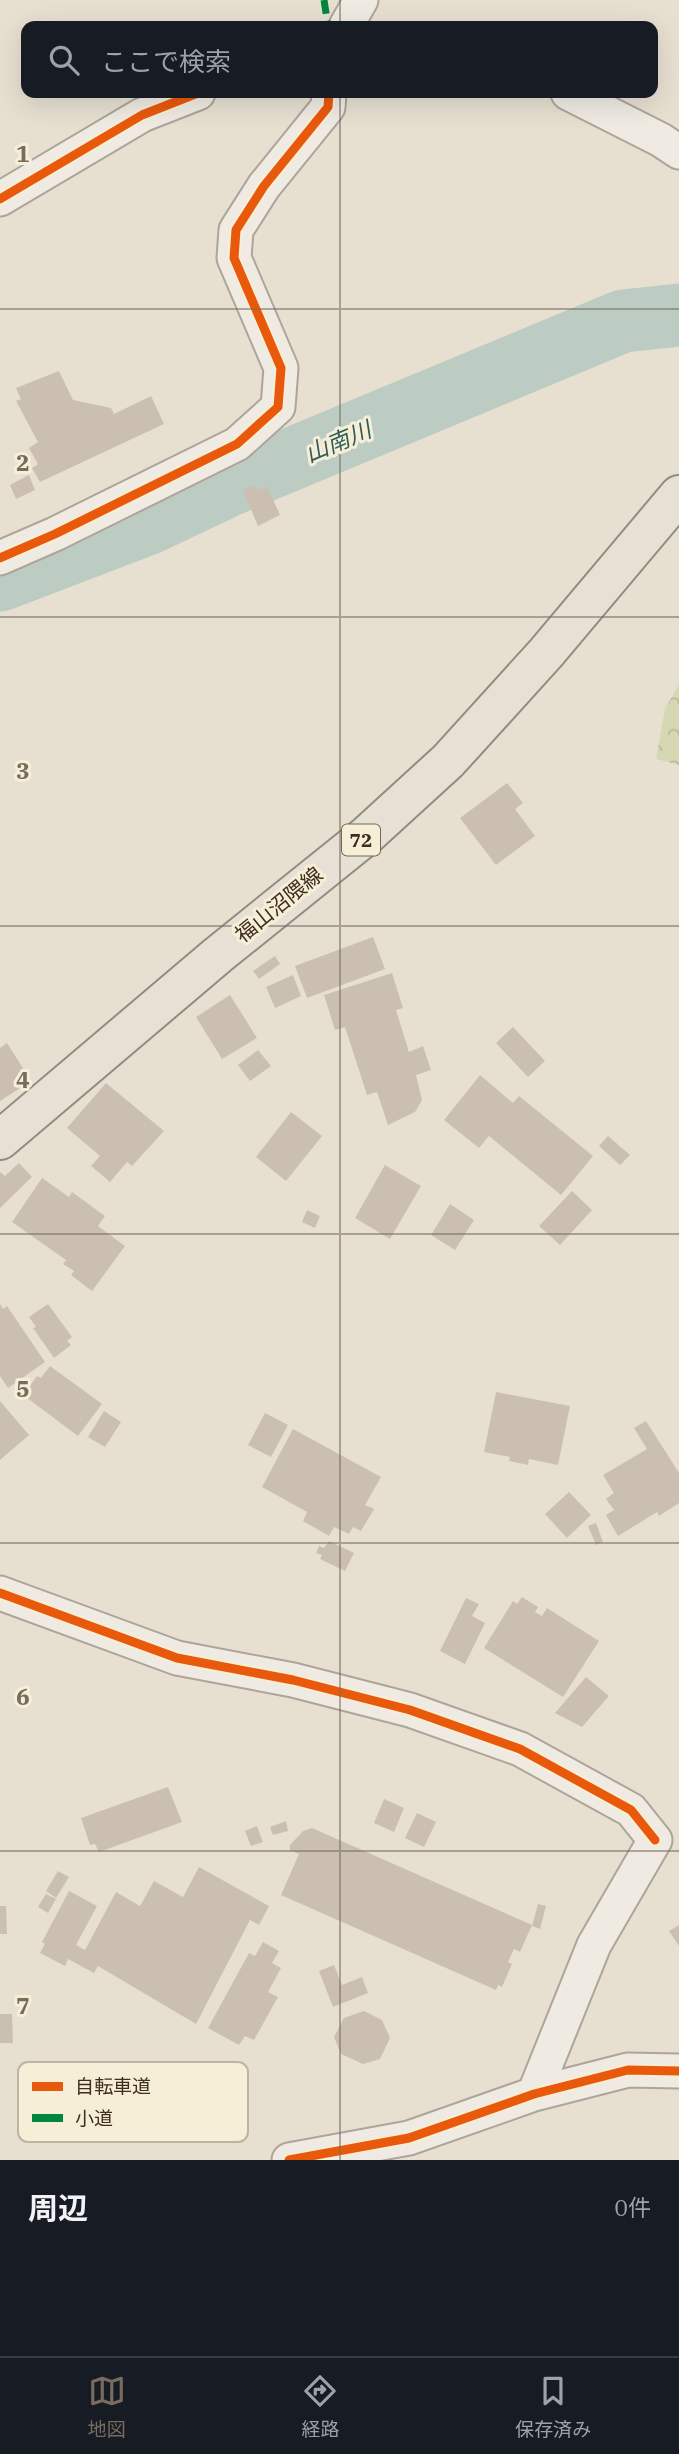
<!DOCTYPE html>
<html lang="ja">
<meta charset="utf-8">
<style>
:root{--surface:#171b24;--page:#242831;--text:#f1f3f6;--muted:#9ea1a6;--line:#363941;--accent:#786c5e}
body{margin:0;font-family:"IBM Plex Serif","Noto Sans JP",serif;background:var(--page);color:var(--text)}
.list{margin:0;padding:0;list-style:none}
h2{display:flex;justify-content:space-between;align-items:center;height:91px;margin:0;padding:0 28px;font-size:30px}
h2 small{font-size:23px;font-weight:400;color:var(--muted)}
.icon{flex:none;width:38px;height:38px;fill:none;stroke:currentColor;stroke-width:2;stroke-linecap:round;stroke-linejoin:round}
.map{position:relative;flex:none;width:679px;height:2160px;overflow:hidden}
.search{position:absolute;background:var(--surface);box-shadow:0 7px 28px #0002;left:21px;right:21px;top:21px;height:77px;display:flex;align-items:center;gap:18px;box-sizing:border-box;padding:0 24px;border-radius:14px;color:var(--muted);font-size:26px}
.sheet{height:196px;background:var(--surface)}
nav{display:flex;justify-content:space-around;align-items:center;box-sizing:border-box;height:98px;border-top:2px solid var(--line);background:var(--surface);font-size:19px;color:var(--muted)}
nav a{display:grid;justify-items:center;gap:4px}
nav .on{color:var(--accent)}
.map>svg:first-child{display:block}
</style>
<div class="map">
<svg width="679" height="2160" viewBox="0 0 679 2160">
<defs>
<pattern id="forest-crowns" width="20" height="18" patternUnits="userSpaceOnUse" patternTransform="scale(1.75)"><rect width="20" height="18" fill="#d6d7b3"/><path d="M2 6a3 3 0 1 1 6 0M12 15a3 3 0 1 1 6 0" fill="none" stroke="#b9b99a"/></pattern>
</defs>
<rect width="100%" height="100%" fill="#e7e0d1"/>
<path fill="url(#forest-crowns)" d="M679 684V765L656 759 665 709Z"/>
<g fill="none" stroke-linecap="round" stroke-linejoin="round">
<path stroke="#bcccc2" stroke-width="63" d="M0 580 149 523 227 486 623 321 679 315"/>
</g>
<path fill="#cbbfb2" d="M59 371 73 400 111 408 114 414 151 396 164 424 40 482 32 468 38 464 29 448 38 442 16 401 21 399 16 388Z
M29 475 35 490 16 499 10 485Z
M255 485 257 490 267 486 280 515 258 526 243 490Z
M507 783 523 803 515 809 535 836 496 865 460 818Z
M373 937 385 969 307 998 295 966Z
M275 956 280 964 259 979 253 971Z
M392 973 403 1008 396 1010 409 1052 423 1046 431 1070 416 1075 422 1100 415 1112 388 1125 377 1092 367 1095 345 1027 335 1030 324 995Z
M293 975 301 996 275 1008 266 987Z
M230 995 257 1038 222 1059 196 1017Z
M513 1027 545 1061 528 1077 496 1043Z
M7 1043 31 1081 0 1101V1048Z
M258 1050 271 1066 250 1081 238 1065Z
M480 1075 513 1103 519 1096 593 1156 561 1195 489 1136 479 1148 444 1120Z
M106 1083 164 1131 132 1166 127 1162 110 1182 91 1166 100 1156 67 1128Z
M291 1112 322 1136 286 1181 256 1157Z
M608 1136 630 1155 620 1165 599 1146Z
M19 1163 32 1177 0 1208V1172L5 1176Z
M385 1165 421 1186 390 1239 355 1218Z
M42 1178 69 1197 72 1192 105 1216 98 1226 125 1246 92 1291 71 1275 74 1271 63 1264 66 1260 12 1222Z
M572 1191 592 1210 560 1245 539 1226Z
M450 1204 474 1220 455 1250 431 1235Z
M307 1210 320 1216 315 1228 302 1222Z
M0 1304 3 1309 7 1306 45 1362 8 1388 0 1376Z
M48 1304 72 1337 67 1341 71 1345 54 1358 33 1328 36 1327 29 1317Z
M50 1366 102 1404 78 1436 23 1395 37 1376 41 1378Z
M496 1392 570 1406 558 1465 529 1459 528 1465 509 1461 510 1457 484 1452Z
M0 1401 29 1435 0 1460Z
M104 1411 121 1422 105 1447 88 1437Z
M265 1413 288 1425 271 1457 248 1445Z
M646 1421 679 1473V1503L659 1516 657 1512 618 1536 606 1515 614 1510 606 1499 614 1493 603 1475 647 1449 634 1428Z
M293 1429 381 1477 365 1505 374 1509 361 1531 353 1527 349 1534 334 1527 329 1536 303 1521 307 1512 262 1487Z
M569 1492 591 1515 567 1538 545 1514Z
M596 1523 603 1542 596 1545 588 1526Z
M329 1541 354 1553 345 1571 320 1559 322 1555 316 1553 319 1546 324 1548Z
M522 1597 538 1607 535 1612 542 1616 547 1608 599 1641 563 1697 484 1648 513 1601 517 1604Z
M466 1598 479 1604 472 1616 485 1623 465 1664 440 1651Z
M586 1677 609 1696 582 1727 555 1713Z
M168 1787 182 1822 99 1852 95 1844 90 1845 81 1818Z
M384 1799 404 1808 394 1832 374 1823Z
M417 1813 436 1822 424 1847 405 1838Z
M286 1821 288 1831 273 1835 270 1827Z
M257 1826 263 1842 251 1846 245 1831Z
M312 1828 532 1925 520 1952 514 1949 508 1962 512 1964 502 1987 498 1985 496 1990 281 1895 299 1854 290 1850V1845L303 1831Z
M199 1867 269 1906 259 1925 250 1920 196 2024 98 1966 94 1973 68 1959 65 1966 40 1953 45 1944 42 1942 69 1891 97 1906 76 1945 85 1950 116 1892 140 1906 154 1881 183 1897Z
M58 1871 69 1877 56 1898 46 1891Z
M46 1894 56 1899 48 1913 38 1907Z
M538 1904 546 1906 540 1929 532 1926Z
M0 1906H6L7 1934H0Z
M679 1925V1946L669 1931Z
M263 1942 279 1951 272 1963 281 1968 268 1992 278 1997 254 2040 245 2036 239 2045 208 2028 249 1953 255 1956Z
M334 1965 342 1985 362 1977 368 1993 333 2007 319 1971Z
M364 2011 382 2020 390 2038 380 2059 363 2064 341 2054 334 2037 344 2018Z
M0 2014H12L13 2043H0Z"/>
<g fill="none" stroke-linecap="round" stroke-linejoin="round">
<defs>
<path id="street" d="M346 26 361 0
M568 93 661 140 679 152
M0 199 142 115 198 93
M0 558 55 534 237 444 278 407 281 368 234 258 236 230 264 186 328 107 329 93
M0 1593 177 1658 293 1680 410 1710 520 1749 631 1810 655 1840
M534 2094 594 1945 655 1840
M289 2160 409 2138 534 2094 628 2070 679 2071"/>
<path id="primary" d="M0 1140 218 955 367 835 448 761 546 653 679 495"/>
</defs>
<use href="#street" stroke="#ada599" stroke-width="37"/>
<use href="#primary" stroke="#928b80" stroke-width="42"/>
<use href="#street" stroke="#efebe3" stroke-width="33"/>
<use href="#primary" stroke="#e6e1d4" stroke-width="38"/>
<path stroke="#00873e" stroke-width="7" stroke-dasharray="14 7" stroke-linecap="butt" d="M324 0 328 26"/>
<defs>
<path id="cycleway" d="M0 199 142 115 198 93
M0 558 55 534 237 444 278 407 281 368 234 258 236 230 264 186 328 107 329 93
M0 1593 177 1658 293 1680 410 1710 520 1749 631 1810 655 1840
M289 2160 409 2138 534 2094 628 2070 679 2071"/>
</defs>
<use href="#cycleway" stroke="#f7eed8" stroke-width="13"/>
<use href="#cycleway" stroke="#e8590c" stroke-width="9"/>
</g>
<path fill="none" stroke="#786c5e" stroke-width="2" stroke-opacity="0.55" d="M340 0V26M340 93V2160M0 309H679M0 617H679M0 926H679M0 1234H679M0 1543H679M0 1851H679"/>
<g text-anchor="middle" stroke-width="6" stroke-linejoin="round" paint-order="stroke">
<rect fill="#f7eed8" stroke="#756857" stroke-width="2" x="342" y="824.5" width="38" height="31" rx="5"/>
<g font-size="19" font-weight="bold" fill="#3d2e20">
<text x="361" y="847">72</text>
</g>
<g font-size="21" fill="#3d2e20" stroke="#f7eed8">
<text transform="translate(279 905) rotate(-39)" y="7">福山沼隈線</text>
</g>
<g font-size="23" font-style="italic" fill="#2f5d5a" stroke="#f7eed8">
<text transform="translate(338 442) rotate(-23)" y="8">山南川</text>
</g>
</g>
<rect x="18" y="2062" width="230" height="80" rx="10" fill="#f7eed8" stroke="#bfb4a1" stroke-width="2"/>
<rect x="32" y="2082" width="31" height="9" fill="#e8590c"/>
<rect x="32" y="2114" width="31" height="8" fill="#00873e"/>
<g font-size="19" fill="#3d2e20">
<text x="75" y="2093">自転車道</text>
<text x="75" y="2125">小道</text>
</g>
<g font-size="23" text-anchor="middle" font-weight="bold" fill="#786c5e" stroke="#f7eed8" stroke-width="6" stroke-linejoin="round" paint-order="stroke">
<text x="23" y="162">1</text>
<text x="23" y="471">2</text>
<text x="23" y="779">3</text>
<text x="23" y="1088">4</text>
<text x="23" y="1397">5</text>
<text x="23" y="1705">6</text>
<text x="23" y="2014">7</text>
</g>
</svg>
<div class="search"><svg class="icon" aria-label="search" viewBox="0 0 24 24"><circle cx="10" cy="10" r="6"/><path d="M15 15l6 6"/></svg>ここで検索</div>
</div>
<section class="sheet">
<h2>周辺<small>0件</small></h2>
<ul class="list">
</ul>
</section>
<nav>
<a class="on"><svg class="icon" aria-label="map" viewBox="0 0 24 24"><path d="M3 6l6-2 6 2 6-2v14l-6 2-6-2-6 2zM9 4v14M15 6v14"/></svg>地図</a>
<a><svg class="icon" aria-label="directions" viewBox="0 0 24 24"><path d="M12 3l9 9-9 9-9-9zM9 14v-3h6M13 9l2 2-2 2"/></svg>経路</a>
<a><svg class="icon" aria-label="saved" viewBox="0 0 24 24"><path d="M7 4h10v16l-5-4-5 4z"/></svg>保存済み</a>
</nav>
